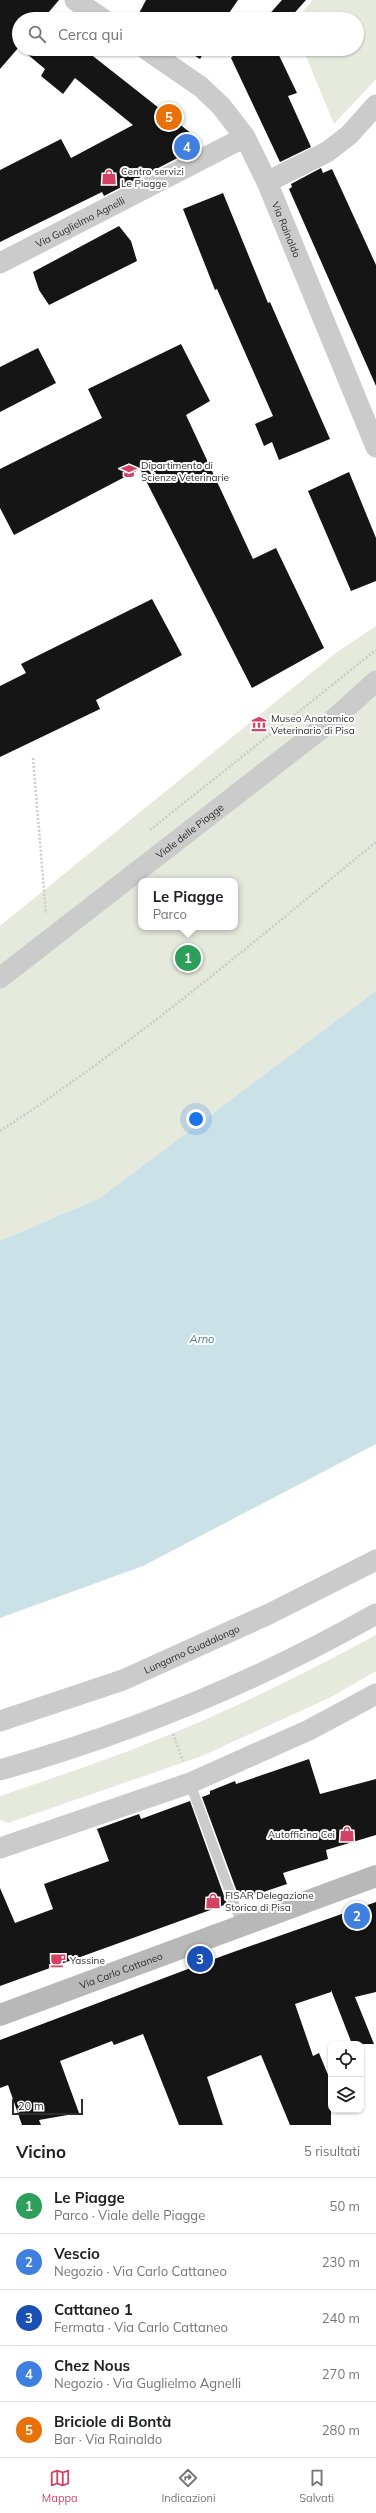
<!DOCTYPE html>
<html lang="it">
<meta charset="utf-8">
<style>
:root{--surface:#fff;--page:#f2f2f2;--text:#202124;--muted:#757577;--line:#e0e0e0;--accent:#d34262}
body{margin:0;font-family:Mulish,sans-serif;background:var(--page);color:var(--text)}
.controls{position:absolute;right:12px;bottom:12px;display:grid;overflow:hidden;border-radius:8px;box-shadow:0 1px 3px #0004}
.controls button{width:36px;height:36px;display:grid;place-items:center;padding:0;border:0;border-bottom:1px solid var(--line);background:var(--surface);color:var(--text);font:20px sans-serif}
.scale{position:absolute;left:12px;bottom:10px;width:71px;box-sizing:border-box;padding-left:4px;border:2px solid #2e2e2e;border-top:0;font-size:11px;line-height:14px;white-space:nowrap;color:#2e2e2e;-webkit-text-stroke:3px #fff;paint-order:stroke}
.you{position:absolute;left:196px;top:1119px;width:14px;height:14px;margin:-10px;border:3px solid #fff;border-radius:50%;background:#1a73e8;box-shadow:0 0 0 6px #1a73e833}
.badge{display:grid;place-items:center;width:26px;height:26px;border-radius:50%;background:var(--accent);color:#fff;font-size:13px;font-weight:700}
.pin{position:absolute;translate:-50% -50%;border:2px solid #fff;box-shadow:0 1px 4px #0006}
.popup{position:absolute;left:138px;top:878px;width:100px;height:52px;box-sizing:border-box;display:grid;place-content:center;border-radius:8px;background:var(--surface);filter:drop-shadow(0 1px 3px #0005);font-size:13px;white-space:nowrap;color:var(--muted)}
.popup b{font-size:15px;color:var(--text)}
.popup::after{content:'';position:absolute;left:50%;top:100%;margin-left:-8px;border:8px solid transparent;border-top-color:var(--surface)}
.list{margin:0;padding:0;list-style:none}
h2{display:flex;justify-content:space-between;align-items:center;height:52px;margin:0;padding:0 16px;font-size:17px}
h2 small{font-size:13px;font-weight:400;color:var(--muted)}
.list li{display:grid;grid-template-columns:26px 1fr auto;gap:12px;align-items:center;box-sizing:border-box;height:56px;padding:0 16px;border-top:1px solid var(--line)}
.list b{display:block;font-size:15px;white-space:nowrap}
.list p{margin:0;font-size:13px;white-space:nowrap;color:var(--muted)}
.list em{font-size:13px;font-style:normal;color:var(--muted)}
.icon{flex:none;width:22px;height:22px;fill:none;stroke:currentColor;stroke-width:2;stroke-linecap:round;stroke-linejoin:round}
.map{position:relative;flex:none;width:376px;height:2125px;overflow:hidden}
.search{position:absolute;background:var(--surface);box-shadow:0 1px 3px #0004;left:12px;right:12px;top:12px;height:44px;display:flex;align-items:center;gap:10px;box-sizing:border-box;padding:0 14px;border-radius:22px;color:var(--muted);font-size:15px}
.sheet{height:332px;background:var(--surface)}
nav{display:flex;justify-content:space-around;align-items:center;box-sizing:border-box;height:56px;border-top:1px solid var(--line);background:var(--surface);font-size:11px;color:var(--muted)}
nav a{display:grid;justify-items:center;gap:2px}
nav .on{color:var(--accent)}
.map>svg:first-child{display:block}
</style>
<div class="map">
<svg width="376" height="2125" viewBox="0 0 376 2125">
<rect width="100%" height="100%" fill="#fff"/>
<path fill="#e6eadd" fill-rule="evenodd" d="M313 0H376V79L334 124 303 49H357V19H296Z
M376 626V991L100 1198 0 1241V926L337 652ZM141 881H235V927H141Z
M376 1635V1671L329 1698 202 1756 8 1823 0 1820V1796C38 1783 77 1770 115 1756 205 1723 291 1681 376 1635Z"/>
<path fill="#cbe1e8" d="M376 991V1444L143 1566 0 1618V1241L100 1198Z"/>
<path fill="#151515" d="M0 0H59L43 19H19V47L0 69Z
M146 0H238L225 19H136Z
M282 0H306L289 19H265Z
M21 49H84L192 134 193 150 104 196 102 192 0 242V170L61 139 71 158 133 125 75 78 63 94 41 76 45 69Z
M184 49H206L200 59Z
M239 49H276L297 93 288 96 311 147 280 162 231 58Z
M321 168 323 173 332 169 376 265V386L289 189 292 187 291 184Z
M223 193 268 303 270 302 330 439 279 460 272 442 264 446 255 424 273 416 217 289 215 290 183 209Z
M119 226 131 241 137 261 49 305 39 290 33 272Z
M181 344 210 401 186 415 253 559 276 548 324 648 252 688 140 469 14 535 0 508V469L102 418 88 389Z
M38 348 56 383 0 412V367Z
M349 472 376 538V581L351 591 308 491Z
M152 599 182 655 96 700 100 709 0 757V686L26 673 21 664Z
M309 1759 320 1794 376 1779V1835L326 1850 328 1859 283 1873 287 1884 240 1900 202 1797 210 1794V1791L235 1781 236 1784Z
M190 1801 227 1904 0 1986V1888L15 1923 53 1909 44 1884 109 1861 97 1829 139 1814 141 1819Z
M376 1902V1992L355 1997 374 2044H352L331 1990V1992L295 2004 313 2056 319 2053 331 2082V2125H290L261 2055 207 2077 223 2125H179L143 2034 114 2045 112 2041 60 2061 79 2113 39 2120 41 2125H22L8 2085 0 2088V2040L225 1955Z"/>
<g fill="none" stroke-linecap="round" stroke-linejoin="round">
<path stroke="#cbcbcb" stroke-width="2.5" stroke-dasharray="2 2" stroke-linecap="butt" d="M33 758 46 914
M150 830 376 650
M0 1131C132 1045 254 942 376 842
M173 1734 183 1761"/>
<path stroke="#cbcbcb" stroke-width="10" d="M190 1783 242 1925"/>
<g stroke="#cbcbcb" stroke-width="21">
<path d="M75 0 103 19"/>
<path id="s1" d="M146 49 201 87 221 106 245 137 267 182 376 447"/>
<path d="M267 182 327 152 349 135 376 105"/>
<path id="s2" d="M0 263 245 137"/>
<path id="s3" d="M0 978 335 718 376 681"/>
<path id="s4" d="M0 1721 123 1680 269 1614 376 1560"/>
<path d="M0 1770C131 1733 258 1681 376 1614"/>
<path d="M0 1848 190 1783 309 1730 376 1694"/>
</g>
<path stroke="#b8b8b8" stroke-width="22" id="s5" d="M0 2015 376 1876"/>
</g>
<defs>
<symbol id="shop-bare" viewBox="-9 -9 18 18"><path d="M-5-2.5h2.3a2.7 3.5 0 0 1 5.4 0H5L5.5 6h-11ZM-1.5-2.5h3a1.5 2.3 0 0 0-3 0Z" fill="#d34262" stroke="#fff" stroke-width="2.5" paint-order="stroke"/></symbol>
<symbol id="university-bare" viewBox="-9 -9 18 18"><path d="M0-5L7-2L0 1L-7-2ZM-4 1L0 2.5L4 1V4Q0 6-4 4Z" fill="#d34262" stroke="#fff" stroke-width="2.5" paint-order="stroke"/></symbol>
<symbol id="museum-bare" viewBox="-9 -9 18 18"><path d="M0-6L6-3V-2H-6V-3ZM-5-1h2V3h-2ZM-1-1h2V3h-2ZM3-1h2V3H3ZM-6 4H6V6H-6Z" fill="#d34262" stroke="#fff" stroke-width="2.5" paint-order="stroke"/></symbol>
<symbol id="cafe-bare" viewBox="-9 -9 18 18"><path d="M-5.5-4.5H6V0H3Q3 3.5 0 3.5H-2.5Q-5.5 3.5-5.5 0ZM3-3.2v2h1.7v-2ZM-6 4.5H4V6H-6Z" fill="#d34262" stroke="#fff" stroke-width="2.5" paint-order="stroke"/></symbol>
</defs>
<g fill-rule="evenodd">
<use href="#shop-bare" x="98" y="166" width="22" height="22"/>
<use href="#university-bare" x="118" y="460" width="22" height="22"/>
<use href="#museum-bare" x="248" y="713" width="22" height="22"/>
<use href="#shop-bare" x="336" y="1823" width="22" height="22"/>
<use href="#shop-bare" x="202" y="1890" width="22" height="22"/>
<use href="#cafe-bare" x="47" y="1949" width="22" height="22"/>
</g>
<g text-anchor="middle" stroke-width="4" stroke-linejoin="round" paint-order="stroke">
<g font-size="10" fill="#2e2e2e" stroke="#fff" text-anchor="start">
<text x="121" y="175">Centro servizi<tspan x="121" dy="12">Le Piagge</tspan></text>
<text x="141" y="469">Dipartimento di<tspan x="141" dy="12">Scienze Veterinarie</tspan></text>
<text x="271" y="722">Museo Anatomico<tspan x="271" dy="12">Veterinario di Pisa</tspan></text>
<text x="335" y="1838" text-anchor="end">Autofficina Cei</text>
<text x="225" y="1899">FISAR Delegazione<tspan x="225" dy="12">Storica di Pisa</tspan></text>
<text x="70" y="1964">Yassine</text>
</g>
<g font-size="10" fill="#2e2e2e" stroke="#fff">
<text dy="4" stroke="none"><textPath href="#s2" startOffset="90">Via Guglielmo Agnelli</textPath></text>
<text dy="4" stroke="none"><textPath href="#s1" startOffset="235">Via Rainaldo</textPath></text>
<text dy="4" stroke="none"><textPath href="#s3" startOffset="240">Viale delle Piagge</textPath></text>
<text dy="4" stroke="none"><textPath href="#s4" startOffset="205">Lungarno Guadalongo</textPath></text>
<text dy="4" stroke="none"><textPath href="#s5" startOffset="129">Via Carlo Cattaneo</textPath></text>
</g>
<g font-size="11" font-style="italic" fill="#447787" stroke="#fff">
<text x="202" y="1343">Arno</text>
</g>
</g>
</svg>
<div class="controls">
<button><svg class="icon" aria-label="locate" viewBox="0 0 24 24"><circle cx="12" cy="12" r="6"/><path d="M12 2v4M12 18v4M2 12h4M18 12h4"/></svg></button>
<button><svg class="icon" aria-label="layers" viewBox="0 0 24 24"><path d="M12 4l9 5-9 5-9-5zM3 14l9 5 9-5"/></svg></button>
</div>
<div class="scale">20 m</div>
<div class="you"></div>
<div class="pin badge" style="left:188px;top:958px;background:#2e9e5b">1</div>
<div class="popup"><b>Le Piagge</b>Parco</div>
<div class="pin badge" style="left:357px;top:1916px;background:#3f7fe0">2</div>
<div class="pin badge" style="left:200px;top:1959px;background:#1a4fb4">3</div>
<div class="pin badge" style="left:187px;top:147px;background:#3f7fe0">4</div>
<div class="pin badge" style="left:169px;top:117px;background:#e8710a">5</div>
<div class="search"><svg class="icon" aria-label="search" viewBox="0 0 24 24"><circle cx="10" cy="10" r="6"/><path d="M15 15l6 6"/></svg>Cerca qui</div>
</div>
<section class="sheet">
<h2>Vicino<small>5 risultati</small></h2>
<ul class="list">
<li><span class="badge" style="background:#2e9e5b">1</span><div><b>Le Piagge</b><p>Parco · Viale delle Piagge</p></div><em>50 m</em></li>
<li><span class="badge" style="background:#3f7fe0">2</span><div><b>Vescio</b><p>Negozio · Via Carlo Cattaneo</p></div><em>230 m</em></li>
<li><span class="badge" style="background:#1a4fb4">3</span><div><b>Cattaneo 1</b><p>Fermata · Via Carlo Cattaneo</p></div><em>240 m</em></li>
<li><span class="badge" style="background:#3f7fe0">4</span><div><b>Chez Nous</b><p>Negozio · Via Guglielmo Agnelli</p></div><em>270 m</em></li>
<li><span class="badge" style="background:#e8710a">5</span><div><b>Briciole di Bontà</b><p>Bar · Via Rainaldo</p></div><em>280 m</em></li>
</ul>
</section>
<nav>
<a class="on"><svg class="icon" aria-label="map" viewBox="0 0 24 24"><path d="M3 6l6-2 6 2 6-2v14l-6 2-6-2-6 2zM9 4v14M15 6v14"/></svg>Mappa</a>
<a><svg class="icon" aria-label="directions" viewBox="0 0 24 24"><path d="M12 3l9 9-9 9-9-9zM9 14v-3h6M13 9l2 2-2 2"/></svg>Indicazioni</a>
<a><svg class="icon" aria-label="saved" viewBox="0 0 24 24"><path d="M7 4h10v16l-5-4-5 4z"/></svg>Salvati</a>
</nav>
